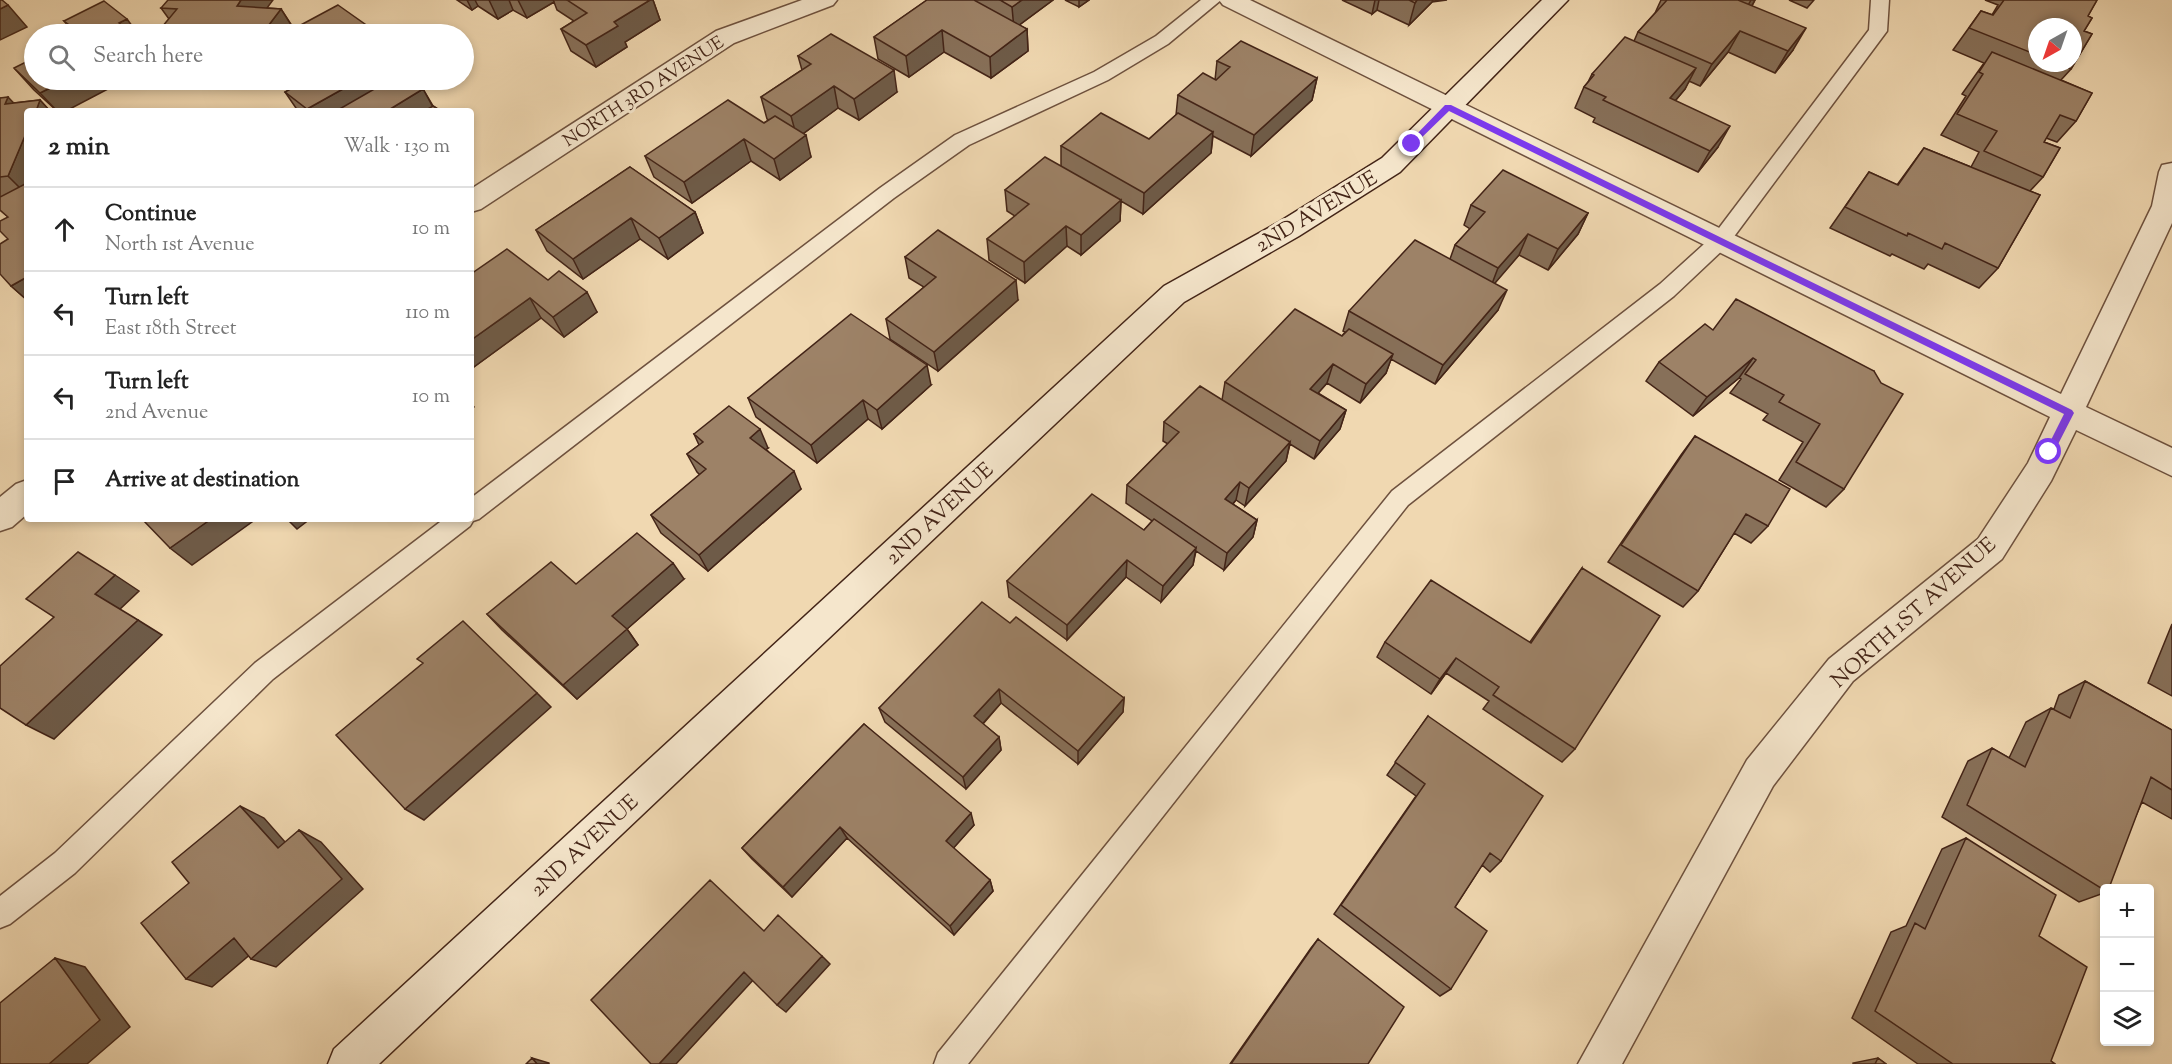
<!DOCTYPE html>
<meta charset="utf-8">
<style>
:root{--surface:#fff;--page:#f6f6f6;--text:#222;--muted:#767676;--line:#e0e0e0}
body{margin:0;font-family:"Sorts Mill Goudy",serif;background:var(--page);color:var(--text)}
.controls{position:absolute;right:18px;bottom:18px;display:grid;overflow:hidden;border-radius:6px;box-shadow:0 3px 9px #0003}
.controls button{width:54px;height:54px;display:grid;place-items:center;padding:0;border:0;border-bottom:2px solid var(--line);background:var(--surface);color:var(--text);font:30px sans-serif}
.compass{position:absolute;left:2028px;top:18px;width:54px;height:54px;border-radius:50%;background:var(--surface);box-shadow:0 3px 9px #0003;rotate:220deg}
.stop{position:absolute;width:18px;height:18px;margin:-14px;border:4px solid #7c3aed;border-radius:50%;background:#fff}
.stop.end{background:#7c3aed;border-color:#fff;box-shadow:0 2px 6px #0008}
.list{margin:0;padding:0;list-style:none}
h2{display:flex;justify-content:space-between;align-items:center;height:78px;margin:0;padding:0 24px;font-size:26px}
h2 small{font-size:20px;font-weight:400;color:var(--muted)}
.list li{display:grid;grid-template-columns:39px 1fr auto;gap:18px;align-items:center;box-sizing:border-box;height:84px;padding:0 24px;border-top:2px solid var(--line)}
.list b{display:block;font-size:22px;white-space:nowrap}
.list p{margin:0;font-size:20px;white-space:nowrap;color:var(--muted)}
.list em{font-size:20px;font-style:normal;color:var(--muted)}
.icon{flex:none;width:33px;height:33px;fill:none;stroke:currentColor;stroke-width:2;stroke-linecap:round;stroke-linejoin:round}
.map{position:relative;flex:none;width:2172px;height:1064px;overflow:hidden}
.search{position:absolute;background:var(--surface);box-shadow:0 3px 9px #0003;left:24px;top:24px;width:450px;height:66px;display:flex;align-items:center;gap:15px;box-sizing:border-box;padding:0 21px;border-radius:33px;color:var(--muted);font-size:22px}
.panel{position:absolute;background:var(--surface);box-shadow:0 3px 9px #0003;left:24px;top:108px;width:450px;height:414px;border-radius:6px}
.map>svg:first-child{display:block}
</style>
<div class="map">
<svg width="2172" height="1064" viewBox="0 0 2172 1064">
<rect width="100%" height="100%" fill="#f0d8b1"/>
<filter id="stains"><feTurbulence type="fractalNoise" baseFrequency=".00333" numOctaves="4"/><feColorMatrix values="0 0 0 0 .2 0 0 0 0 .09 0 0 0 0 .02 0 0 0 .5 -.17"/></filter>
<radialGradient id="worn" r=".72"><stop offset=".6" stop-color="#630" stop-opacity="0"/><stop offset="1" stop-color="#630" stop-opacity=".3"/></radialGradient>
<g fill="none" stroke-linecap="round" stroke-linejoin="round">
<defs>
<path id="lane" d="M1201 0H1221L1168 44 1108 80 969 145 894 198 479 519 473 521 470 526 273 679 75 873 10 924 0 928V896L55 853 255 663 444 519H471V498L880 188 955 135 1094 72 1156 36Z
M1871 0H1889L1887 31 1727 246 1674 296 1408 505 968 1064H934L938 1053 1392 491 1660 284 1713 236 1869 30Z"/>
<path id="street" d="M802 0H837L833 5 734 43 481 209 471 212V189L716 31Z
M1219 0H1250L2061 394 2152 206 2159 172 2162 165 2172 163V223L2086 407 2172 448V476L2076 430 2051 481 2002 559 1853 681 1773 786 1622 1064H1578L1747 760 1829 659 1978 539 2028 463 2050 417 1223 5Z
M27 480V514L12 527 0 531V497L16 484Z"/>
<path id="secondary" d="M1542 0H1568L1400 172 1299 236 1184 302 379 1064H328L334 1049 1164 286 1279 222 1382 158Z"/>
</defs>
<use href="#lane" stroke="#6e513e" stroke-width="3"/>
<use href="#street" stroke="#6e513e" stroke-width="3"/>
<use href="#secondary" stroke="#432417" stroke-width="3"/>
<use href="#lane" fill="#f5e6cc" fill-rule="evenodd"/>
<use href="#street" fill="#f5e6cc" fill-rule="evenodd"/>
<use href="#secondary" fill="#f5e6cc" fill-rule="evenodd"/>
</g>
<path fill="#877059" stroke="#432417" stroke-width="1.5" fill-rule="evenodd" d="M457 0H653L660 20 625 42 627 47 596 67 571 51 561 29 574 21 557 10 554 2 527 18 513 10 498 19 478 6 472 10Z
M927 0H1053L1019 25 1027 29 1028 51 991 78 944 52 909 77 878 59 874 37Z
M1065 0H1089L1079 7Z
M1342 0H1447L1432 2 1409 25 1377 10 1372 14Z
M1661 0H1755L1752 6 1793 50 1775 73 1728 52 1700 86 1689 81 1685 89 1675 101 1718 147 1698 172 1593 122 1595 118 1575 108 1584 87 1588 82 1592 74 1634 41 1638 32 1655 13Z
M1789 0H1814L1807 8Z
M1985 0H2097L2088 16 2092 18 2084 31 2092 34 2071 69 2061 80 2092 93 2076 121 2057 142 2046 138 2044 142 2060 148 2043 177 2030 191 2040 195 1998 268 1979 288 1928 264 1924 269 1892 254 1890 256 1830 228 1869 172 1897 185 1924 148 1971 167 1979 152 1941 135 1966 96 1962 94 1984 63 1953 50 1981 11 1992 15 1998 5ZM2037 27H2073V63H2037Z
M161 8H267L281 9 294 29 374 34H167L162 27 169 19Z
M64 21 138 34H75Z
M798 56 897 92 859 120 838 108 803 134 811 157 780 180 751 161 692 203 654 177 645 156 764 123 769 120 767 119 761 97 802 70Z
M1217 61 1317 78 1312 100 1251 156 1213 136 1211 153 1143 214 1121 201 1120 221 1081 255 1067 246 1025 283 989 260 987 239 1015 216 1007 211 1005 190 1061 166V146L1149 139 1176 115 1178 95 1215 80Z
M14 68 66 111H57L34 90Z
M282 80H386L387 81 423 89 433 106 441 111H298L285 92 293 88Z
M0 98 14 103 40 100 50 111H27V300L11 286 8 217 0 210Z
M630 167 695 212 703 233 668 259 640 239 583 279 547 251 536 230Z
M1471 205 1588 213 1578 234 1548 270 1519 255 1494 283 1498 310 1435 384 1391 359 1386 373 1360 403 1327 383 1318 393 1346 410 1340 429 1314 459 1290 444 1286 461 1245 506 1236 500 1233 504 1257 520 1253 537 1224 570 1196 551 1193 565 1161 602 1126 577 1067 640 1009 597 1007 581 1144 530 1152 521 1126 503 1127 485 1168 444 1163 441 1164 422 1222 400 1225 382 1342 336 1345 332 1343 331 1349 311 1450 259 1455 245 1470 229 1464 225Z
M905 257 1018 300 938 371 890 339 886 319 924 287 909 278Z
M471 274 548 280 597 312 564 337 541 318 471 369Z
M1713 330 1874 371 1844 489 1826 507 1779 480 1803 442 1763 420 1768 414 1730 393 1741 379 1739 378 1693 416 1646 381 1659 362Z
M931 385 882 429 868 419 817 463 756 417 748 398Z
M694 434 768 448 766 449 801 489 708 571 661 533 651 515 700 475 697 472 687 454 699 445Z
M1695 436 1768 526 1751 543 1734 533 1698 591 1683 607 1608 562 1681 455Z
M1582 568 1575 749 1562 762 1483 709 1489 701 1446 673 1431 694 1377 657 1385 642H1530Z
M684 579 627 629 638 645 577 699 502 630 487 614 576 584Z
M1010 623 1124 698 1123 712 1078 764 1001 703 983 724 999 737 1001 750 966 789 885 722 879 708Z
M2172 624V696L2148 683Z
M2085 681 2172 730V819L2142 802 2104 888V893L2079 902 1942 817 1968 761 1992 748 2009 758 2026 722 2051 708 2054 709 2059 695Z
M1428 716 1501 861 1490 872 1482 865 1455 907 1451 989 1440 996 1334 914 1416 796 1387 775Z
M864 724 974 825 953 848 990 880 993 891 954 935 847 838 792 897 752 859 742 848Z
M1966 838 2039 936 2051 1061 2055 1064H1918L1852 1018 1891 932 1906 926 1942 849Z
M1318 939 1368 1064H1230L1311 948Z
M1878 1058 1886 1064H1853V1063Z"/>
<path fill="#6e5b48" stroke="#432417" stroke-width="1.5" d="M241 0H273L252 28 237 6Z
M467 0H475L478 6 472 10Z
M489 0H509L513 10 498 19Z
M518 0H553L554 2 527 18Z
M650 0H653L660 20 625 42 627 47 596 67 586 45 614 22Z
M1022 0H1053L1014 29 1012 7Z
M1079 0H1089L1079 7Z
M1375 0H1379L1377 10 1372 14Z
M1417 0H1433L1432 2 1409 25 1415 3Z
M1751 0H1755L1751 7 1740 20Z
M8 5 27 27 0 40V9Z
M281 9 295 31 293 34H262Z
M127 19 138 34H128L119 23Z
M369 27 374 34H356Z
M1806 28 1793 50 1775 73 1788 51Z
M1027 29 1028 51 991 78 990 57Z
M942 30 944 52 909 77 906 56Z
M1740 31 1728 52 1700 86 1712 64Z
M1696 68 1685 89 1659 120 1670 98Z
M894 70 897 92 859 120 854 99Z
M1317 78 1312 100 1251 156 1254 135Z
M66 80H125L66 111H57L40 93Z
M293 80H316L304 96Z
M359 80H386L392 89 355 111H309L307 109Z
M834 86 838 108 797 138 791 116Z
M423 89 435 111H387Z
M8 97 27 117 5 104Z
M40 100 50 111H36Z
M1730 126 1718 147 1698 172 1710 151Z
M27 131V195L8 176Z
M1213 132 1211 153 1143 214 1144 193Z
M806 135 811 157 780 180 774 159Z
M744 139 751 161 692 203 684 182Z
M1121 200 1120 221 1081 255V235Z
M695 212 703 233 668 259 659 238Z
M1588 213 1578 234 1548 270 1558 249Z
M631 218 640 239 583 279 573 259Z
M1066 226 1067 246 1025 283 1024 262Z
M1528 234 1519 255 1490 289 1498 268Z
M27 277V300L11 286Z
M1016 280 1018 300 938 371 934 352Z
M1507 290 1498 310 1435 384 1443 365Z
M587 292 597 312 564 337 553 317Z
M530 298 541 318 471 369V340Z
M1393 354 1386 373 1360 403 1366 384Z
M1753 358 1739 378 1693 416 1707 397Z
M1333 364 1327 383 1305 408 1310 389Z
M927 365 931 385 882 429 877 410Z
M863 400 868 419 817 463 811 445Z
M471 403 474 407 471 410Z
M1346 410 1340 429 1314 459 1320 441Z
M760 429 768 448 758 456 750 438Z
M1290 442 1286 461 1245 506 1249 488Z
M794 471 801 489 708 571 699 555Z
M1240 482 1236 500 1222 516 1225 499Z
M211 519H256L192 565 170 548Z
M287 519H310L297 529Z
M1257 520 1253 537 1224 570 1227 553Z
M1196 548 1193 565 1161 602 1163 586Z
M1127 560 1126 577 1067 640V625Z
M673 563 684 579 627 629 638 645 577 699 563 685 612 616Z
M115 575 139 591 119 610 95 594Z
M138 620 162 635 54 739 26 725Z
M1456 658 1446 673 1431 694 1440 679Z
M999 689 1001 703 977 730 974 716Z
M537 693 551 707 424 820 405 809Z
M1124 698 1123 712 1078 764V751Z
M999 737 1001 750 966 789 963 777Z
M240 806 264 818 300 859 278 848Z
M971 813 974 825 950 852 946 841Z
M840 827 847 838 792 897 783 887Z
M299 830 321 842 363 889 276 967 251 959Z
M990 880 993 891 954 935 950 926Z
M234 938 259 947 212 987 186 979Z
M822 956 830 964 786 1012 777 1005Z
M55 958 85 967 130 1027 87 1064H49Z
M744 972 754 979 676 1064H659Z
M532 1058 549 1063V1064H537Z"/>
<path fill="#9d8267" stroke="#432417" stroke-width="1.5" d="M0 0H2L8 5 0 9Z
M168 0H241L237 6 281 9 262 34H248L162 27 177 9 161 8Z
M567 0H650L614 22 618 26 586 45 561 29 587 13Z
M927 0H974L1027 29 990 57 942 30 906 56 874 37Z
M1000 0H1022L1012 7Z
M1409 0H1417L1415 3Z
M1667 0H1738L1806 28 1788 51 1740 31 1712 64 1638 32Z
M2004 0H2097L2088 16 2092 18 2084 31 2092 34 2071 69 2056 63H2073V27H2037V55L1969 28 1981 11 1993 15Z
M104 1 127 19 119 23 133 34H81L64 21Z
M338 5 369 27 356 34H284Z
M831 34 894 70 854 99 834 86 791 116 761 97 811 64 798 56Z
M1625 37 1696 68 1670 98 1730 126 1710 151 1603 100 1606 97 1584 87 1594 75 1592 74Z
M1241 41 1317 78 1254 135 1178 95 1203 73 1216 80 1230 67 1217 61Z
M1992 52 2092 93 2076 121 2060 115 2044 142 2060 148 2043 177 1984 151 1997 131 1957 114 1983 74 1979 72Z
M34 58V80H66L40 93 14 68Z
M307 80H359L307 109 285 92Z
M390 80H409L423 89 387 111H336Z
M8 97 5 104 40 100 36 111H27V131L8 176 0 177V98Z
M728 100 764 123 775 116 806 135 774 159 744 139 684 182 645 156Z
M433 106 441 111H424Z
M1101 113 1149 139 1178 113 1213 132 1144 193 1061 146Z
M1924 148 2040 195 1998 268 1945 243 1942 249 1908 233 1907 236 1845 207 1869 172 1898 185Z
M1045 157 1121 200 1081 235 1066 226 1024 262 987 239 1029 204 1005 190Z
M630 167 695 212 659 238 631 218 573 259 536 230Z
M1503 170 1588 213 1558 249 1528 234 1498 268 1455 245 1485 212 1471 205Z
M27 183V277L11 286 0 274V244L8 239 0 231V221L8 217 0 210V197Z
M938 230 1016 280 934 352 886 319 936 277 905 257Z
M1415 240 1507 290 1443 365 1349 311Z
M507 249 548 280 559 271 587 292 553 317 530 298 471 340V274Z
M1736 299 1874 371 1881 383 1903 394 1844 489 1796 462 1820 424 1779 402 1784 395 1745 374 1756 360 1753 358 1707 397 1659 362 1705 324 1713 330Z
M1295 309 1342 336 1349 329 1393 354 1366 384 1333 364 1310 389 1346 410 1320 441 1225 382Z
M851 314 927 365 877 410 863 400 811 445 748 398Z
M1200 386 1290 442 1249 488 1240 482 1225 499 1257 520 1227 553 1127 485 1179 432 1164 422Z
M729 406 760 429 750 438 794 471 699 555 651 515 706 469 687 454 703 442 694 434Z
M1695 436 1790 489 1768 526 1746 514 1698 591 1621 545Z
M1092 494 1144 530 1154 519 1196 548 1163 586 1127 560 1067 625 1007 581Z
M142 519H211L170 548Z
M637 533 673 563 612 616 627 629 563 685 487 614 551 562 576 584Z
M78 552 115 575 95 594 138 620 26 725 0 708V666L54 617 26 599Z
M1582 568 1660 616 1575 749 1493 695 1499 687 1456 658 1440 679 1385 642 1431 580 1531 643Z
M982 602 1010 623 1016 617 1124 698 1078 751 999 689 974 716 999 737 963 777 879 708Z
M463 621 537 693 405 809 336 735 423 663 417 659Z
M2085 681 2172 730V790L2151 777 2109 888H2104V890L1967 805 1992 748 2025 767 2051 708 2070 718Z
M1428 716 1543 796 1501 861 1490 853 1455 907 1487 931 1451 989 1341 905 1425 784 1395 762Z
M864 724 971 813 946 841 990 880 950 926 840 827 783 887 742 848Z
M240 806 278 848 299 830 342 879 251 959 234 938 186 979 141 923 189 883 172 862Z
M1966 838 2056 895 2039 936 2087 967 2051 1061 2055 1064H1953L1875 1011 1915 923 1925 929Z
M710 880 764 931 778 915 822 956 777 1005 744 972 659 1064H651L591 1000Z
M1318 939 1404 1007 1368 1064H1231Z
M55 958 100 1020 49 1064H0V1003Z
M532 1058 537 1064H526Z
M1878 1058 1886 1064H1875Z"/>
<path fill="#7c3aed" d="M1445 105H1451L2072 410 2074 413 2053 454H2046L2045 452 2064 414 1449 111 1414 145H1409V142Z"/>
<g text-anchor="middle" stroke-width="6" stroke-linejoin="round" paint-order="stroke">
<g font-size="18" fill="#432417" stroke="#f5e6cc">
<text transform="translate(643 91) rotate(-33)" y="6">NORTH 3RD AVENUE</text>
</g>
<g font-size="21" fill="#432417" stroke="#f5e6cc">
<text transform="translate(1316 211) rotate(-31)" y="7">2ND AVENUE</text>
<text transform="translate(939 513) rotate(-43)" y="7">2ND AVENUE</text>
<text transform="translate(1913 612) rotate(-42)" y="7">NORTH 1ST AVENUE</text>
<text transform="translate(584 845) rotate(-43)" y="7">2ND AVENUE</text>
</g>
</g>
<rect width="100%" height="100%" filter="url(#stains)"/>
<rect width="100%" height="100%" fill="url(#worn)"/>
</svg>
<div class="controls">
<button>+</button>
<button>−</button>
<button><svg class="icon" aria-label="layers" viewBox="0 0 24 24"><path d="M12 4l9 5-9 5-9-5zM3 14l9 5 9-5"/></svg></button>
</div>
<svg class="compass" viewBox="-18 -18 36 36"><path d="M0-13l5 13h-10z" fill="#e53935"/><path d="M0 13l5-13h-10z" fill="#767676"/></svg>
<div class="stop" style="left:2049px;top:452px"></div>
<div class="stop end" style="left:1412px;top:144px"></div>
<div class="search"><svg class="icon" aria-label="search" viewBox="0 0 24 24"><circle cx="10" cy="10" r="6"/><path d="M15 15l6 6"/></svg>Search here</div>
<section class="panel">
<h2>2 min<small>Walk · 130 m</small></h2>
<ul class="list">
<li><svg class="icon" aria-label="ahead" viewBox="0 0 24 24"><path d="M12 20V5M6 11l6-6 6 6"/></svg><div><b>Continue</b><p>North 1st Avenue</p></div><em>10 m</em></li>
<li><svg class="icon" aria-label="left" viewBox="0 0 24 24"><path d="M17 20v-9H6M10 6l-5 5 5 5"/></svg><div><b>Turn left</b><p>East 18th Street</p></div><em>110 m</em></li>
<li><svg class="icon" aria-label="left" viewBox="0 0 24 24"><path d="M17 20v-9H6M10 6l-5 5 5 5"/></svg><div><b>Turn left</b><p>2nd Avenue</p></div><em>10 m</em></li>
<li><svg class="icon" aria-label="arrive" viewBox="0 0 24 24"><path d="M6 21V4h12l-3 4 3 4H6"/></svg><div><b>Arrive at destination</b></div></li>
</ul>
</section>
</div>
